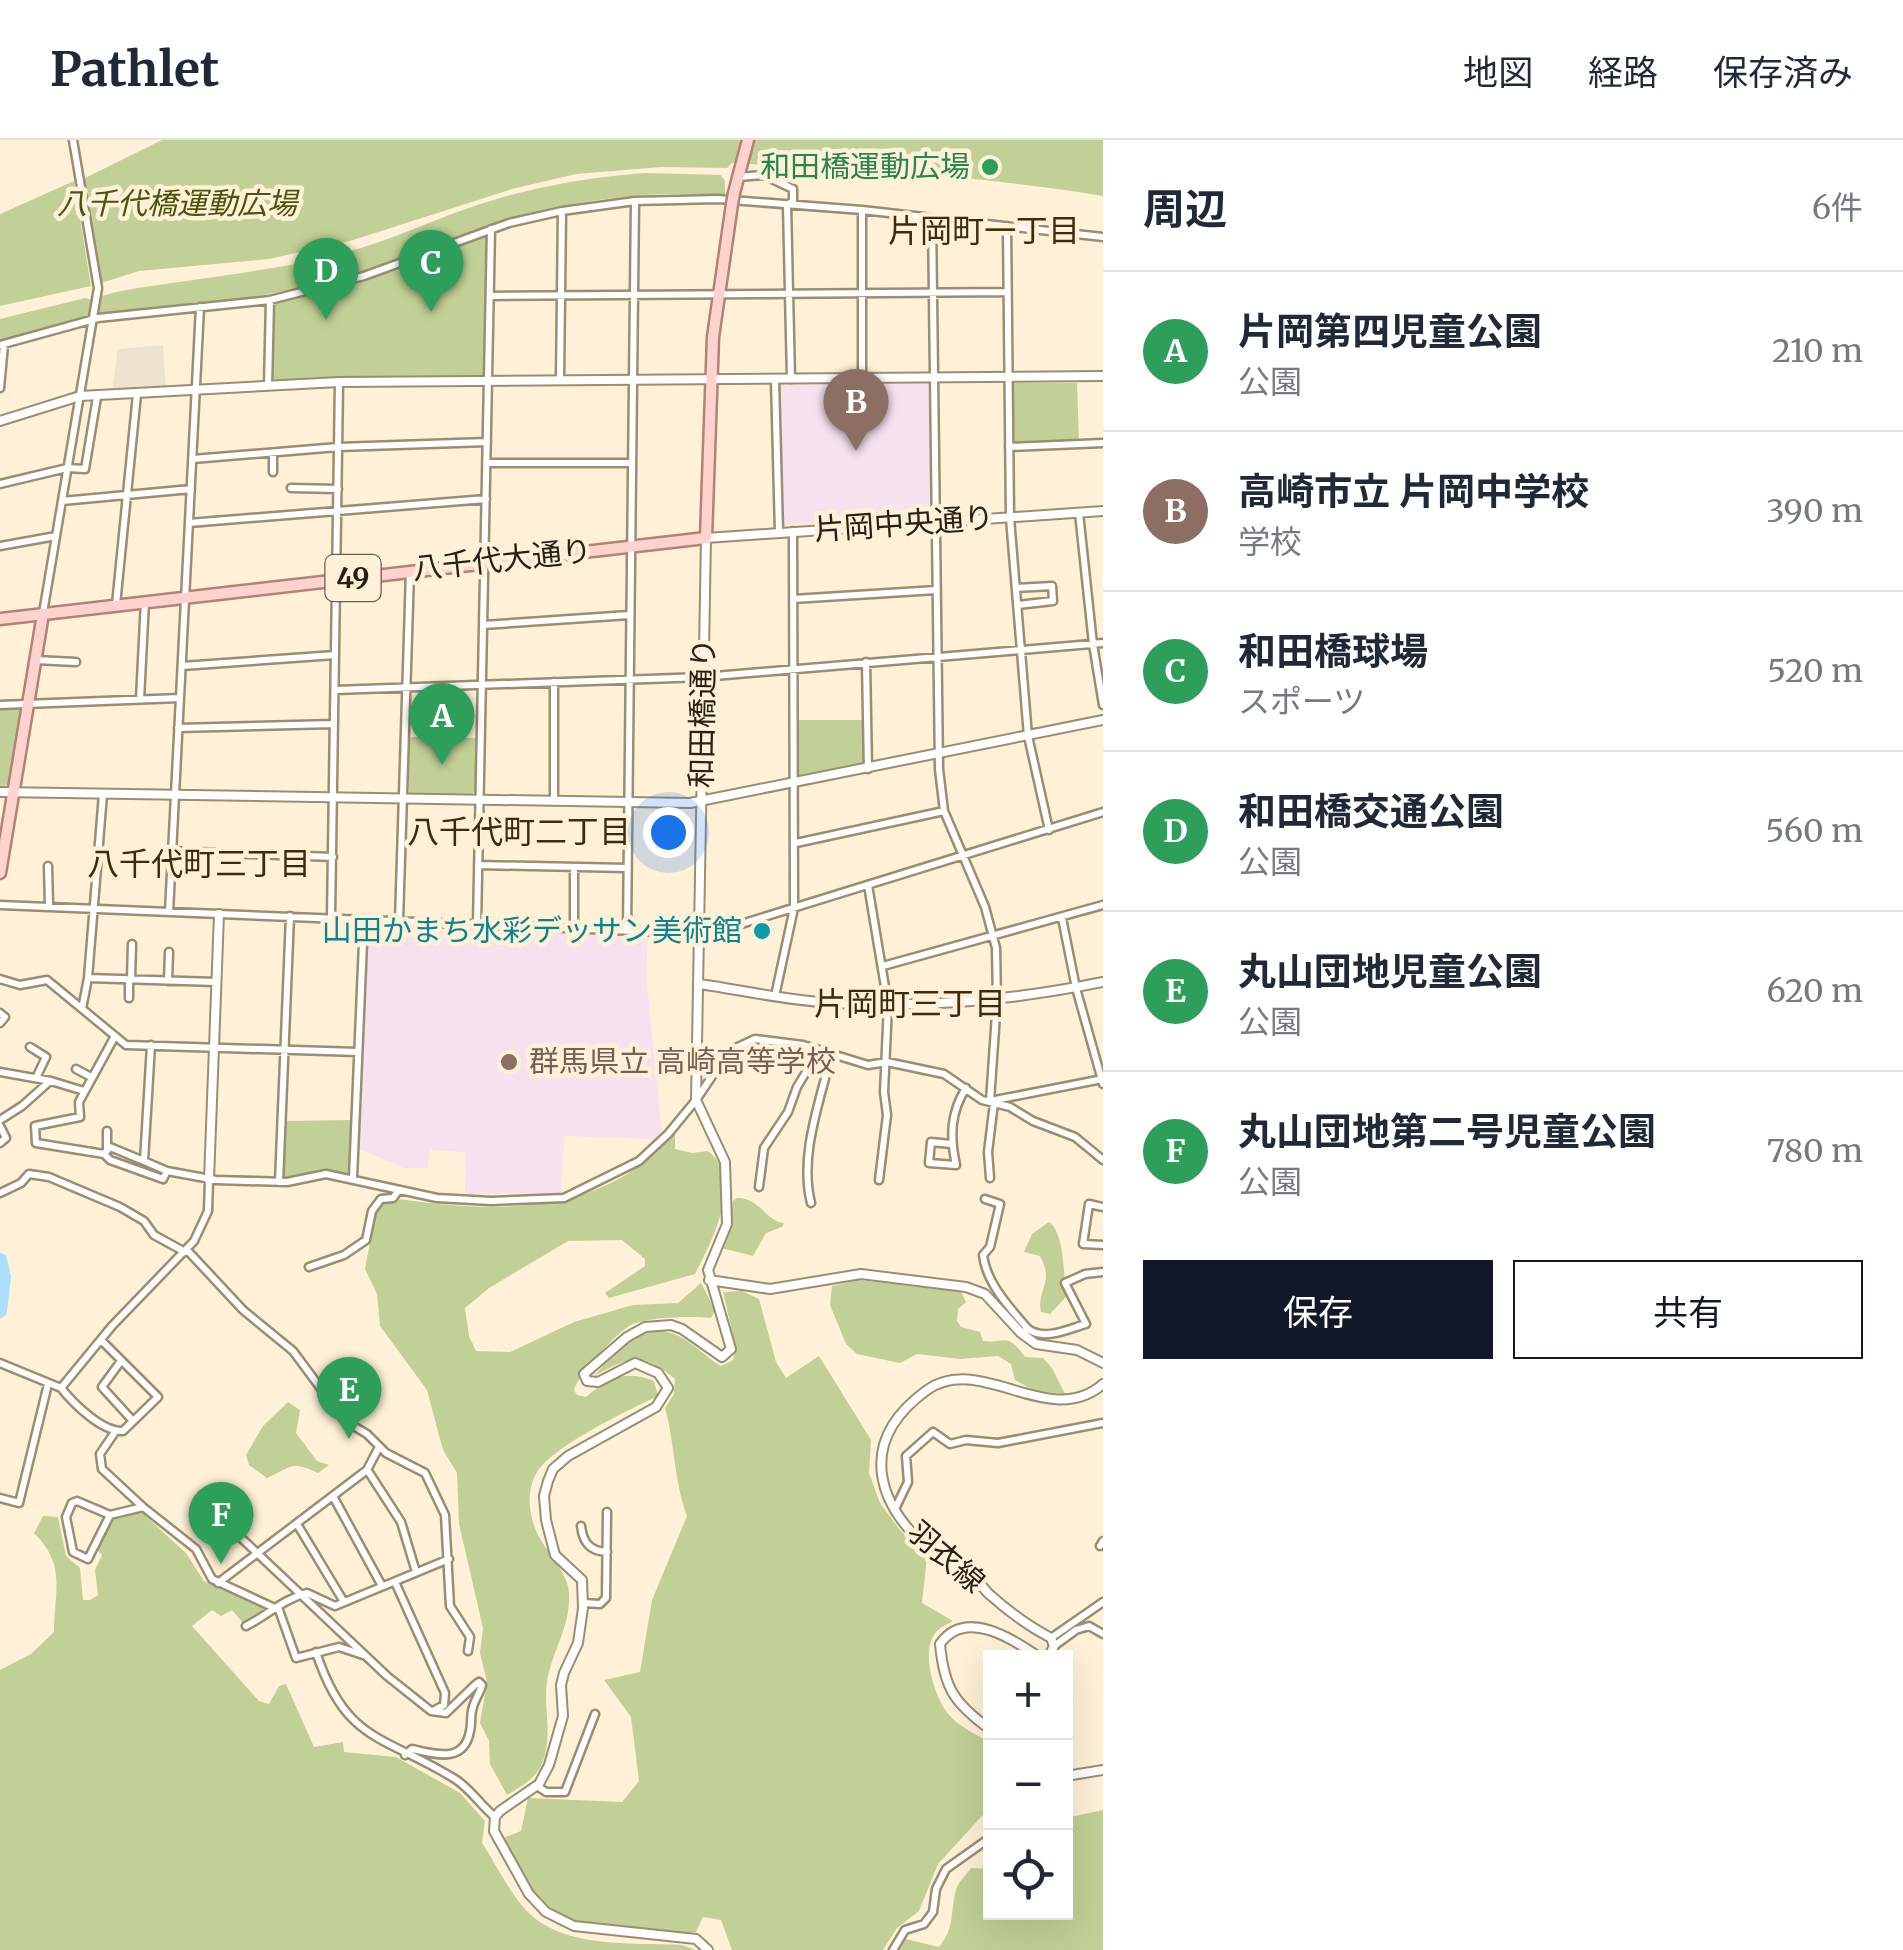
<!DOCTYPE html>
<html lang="ja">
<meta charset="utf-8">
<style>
:root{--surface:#fff;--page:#f6f6f7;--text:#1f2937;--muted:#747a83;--line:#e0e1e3;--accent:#111827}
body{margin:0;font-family:Merriweather,"Noto Sans JP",serif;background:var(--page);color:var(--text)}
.controls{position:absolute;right:30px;bottom:30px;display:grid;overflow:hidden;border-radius:0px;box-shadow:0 10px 40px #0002}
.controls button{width:90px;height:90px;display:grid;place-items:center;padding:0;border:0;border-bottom:2px solid var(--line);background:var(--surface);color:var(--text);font:50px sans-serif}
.you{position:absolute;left:668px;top:692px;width:35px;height:35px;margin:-25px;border:8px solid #fff;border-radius:50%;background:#1a73e8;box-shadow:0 0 0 15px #1a73e833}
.badge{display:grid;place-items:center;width:65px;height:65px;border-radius:50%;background:var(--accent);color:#fff;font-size:32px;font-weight:700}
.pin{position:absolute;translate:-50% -82px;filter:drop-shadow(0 2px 5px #0008)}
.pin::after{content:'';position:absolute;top:52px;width:35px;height:30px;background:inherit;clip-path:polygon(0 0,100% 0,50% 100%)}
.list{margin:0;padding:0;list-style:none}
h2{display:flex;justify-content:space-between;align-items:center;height:130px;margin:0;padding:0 40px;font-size:42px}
h2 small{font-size:32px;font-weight:400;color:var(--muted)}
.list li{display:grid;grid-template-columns:65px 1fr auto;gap:30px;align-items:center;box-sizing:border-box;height:160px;padding:0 40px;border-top:2px solid var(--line)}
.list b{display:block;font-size:38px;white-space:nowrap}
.list p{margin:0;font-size:32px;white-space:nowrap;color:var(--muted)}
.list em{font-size:32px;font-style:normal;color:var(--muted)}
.actions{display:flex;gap:20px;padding:30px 40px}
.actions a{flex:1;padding:22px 0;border:2px solid var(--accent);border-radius:0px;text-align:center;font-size:35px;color:var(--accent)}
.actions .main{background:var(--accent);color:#fff}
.icon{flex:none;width:55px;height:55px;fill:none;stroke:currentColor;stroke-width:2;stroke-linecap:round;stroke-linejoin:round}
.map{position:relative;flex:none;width:1103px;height:1810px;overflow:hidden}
header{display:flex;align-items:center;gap:60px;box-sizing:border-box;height:140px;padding:0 50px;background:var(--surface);border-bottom:2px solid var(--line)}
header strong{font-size:48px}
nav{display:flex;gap:55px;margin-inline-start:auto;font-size:35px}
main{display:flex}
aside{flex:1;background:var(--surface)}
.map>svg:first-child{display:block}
</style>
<header>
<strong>Pathlet</strong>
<nav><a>地図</a><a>経路</a><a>保存済み</a></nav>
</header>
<main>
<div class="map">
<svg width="1103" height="1810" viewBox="0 0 1103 1810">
<rect width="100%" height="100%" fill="#fef1d7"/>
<path fill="#ede3ce" d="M163 205 166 248 112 252 118 209Z"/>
<path fill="#f6e1ef" d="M928 244 932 375 782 385 778 245Z
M368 786 648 798 646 833 662 992 653 999 564 996 561 1052 558 1053 465 1054 466 1012 430 1010 428 1028H404L360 1009Z"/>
<path fill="#c1d096" d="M162 0H1103V56C1044 46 985 40 925 34 869 28 835 20 778 33L767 25 732 23 727 28 661 27 576 34 512 49 350 101 269 119 139 131 101 143 83 39Z
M645 33 721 35 725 41V57C663 48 565 61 505 80 459 94 415 116 368 130 280 157 189 168 97 174L102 156 116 152C192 138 268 133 343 113 390 101 434 79 480 64 534 47 589 37 645 33Z
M74 41 91 146 0 166V74Z
M485 96 488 98 485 234 482 237 276 241 272 238 275 163 365 140Z
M85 158 92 160 88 178 0 202V179Z
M1015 243H1077L1079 302 1015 304 1012 245Z
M19 567 22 571 10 643 0 648V568Z
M793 580H867L868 629 794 644Z
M409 597 476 598 475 651 470 656 409 655Z
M352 980 348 1034 321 1032 287 1040 282 1035 285 981Z
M675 992V1009L692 1013 708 1011C745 1039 711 1103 695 1134L609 1158 605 1153 645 1126V1119L622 1100 568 1101 489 1148 465 1168 469 1196 476 1211 510 1212 574 1182 633 1165 678 1163 701 1143 715 1170 711 1178C692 1176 649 1177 631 1185 617 1192 577 1236 574 1250L577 1255 586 1257C608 1237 627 1230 654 1241L658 1256C629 1270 550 1307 536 1334 526 1352 529 1375 537 1393 546 1412 568 1432 569 1453 571 1486 552 1511 547 1542 543 1570 554 1598 541 1626 535 1639 519 1648 507 1655L490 1624 489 1601 480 1583 487 1542 480 1513 483 1488 459 1384 457 1333 443 1310 427 1250 380 1186 377 1154 365 1129 376 1071 382 1062 398 1059C498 1073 605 1077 675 992Z
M737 1058C761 1058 764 1080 784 1083L782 1087 766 1093 753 1116 721 1108 730 1087 733 1061Z
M1049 1082C1065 1093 1063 1136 1067 1156L1050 1174 1041 1172C1036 1150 1055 1143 1040 1116L1024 1112 1032 1094Z
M859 1140 961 1152 966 1162 958 1169 957 1181 961 1187 980 1192 983 1201C1006 1204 1006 1191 1025 1217L1043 1218 1052 1228 1065 1254 1035 1251 1015 1240 1011 1224 998 1216 960 1219 917 1214 900 1223 857 1214 846 1204 835 1177 830 1165 832 1146Z
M742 1151 759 1159 776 1222 786 1238 819 1216 871 1300 869 1333 880 1363 900 1390 927 1417 922 1463 953 1481C946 1485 938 1488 934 1495 921 1515 935 1560 951 1577 960 1587 978 1595 990 1603V1667L938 1724 919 1771 897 1788 883 1810H732L721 1780 703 1777 696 1792 680 1794C621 1789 558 1797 520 1742 512 1730 508 1712 503 1698L521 1691 528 1658 622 1662 639 1641 631 1577 604 1540 640 1532 652 1460 687 1376C674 1341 675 1304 665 1268L674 1254 675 1239C641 1211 630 1217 594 1236 614 1214 640 1181 674 1194 691 1200 705 1217 721 1226L733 1220 736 1208 723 1152Z
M288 1262 300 1270 296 1293 317 1321 329 1325 318 1333C290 1320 292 1327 267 1338L249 1325 246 1315 263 1286Z
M141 1372 186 1413 204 1441 267 1470 243 1483 232 1470 221 1476 212 1470 192 1486 259 1561 269 1564 279 1546 286 1544 314 1607 343 1602 344 1612 396 1617 460 1653 485 1681 482 1703C496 1724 508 1750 525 1769 562 1810 632 1802 682 1805L695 1810H0V1530L31 1514 54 1492C54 1450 67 1426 34 1393L43 1376 58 1377 66 1416 80 1428 83 1460H90L98 1455 95 1430 102 1415 98 1411 112 1379Z
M1103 1670V1810H899L906 1799 939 1807C955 1788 950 1772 956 1750 958 1742 966 1735 971 1728L990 1729 991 1772H1066V1678Z"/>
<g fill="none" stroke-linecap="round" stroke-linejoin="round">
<path stroke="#a9defe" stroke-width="14" d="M0 1120 4 1137 0 1171"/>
<defs>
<path id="minor" d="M738 37 763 35 793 49V61L787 65 791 239
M862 70V238
M932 78 939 629 944 671 985 767 996 808 997 860 990 961 1103 939
M1007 86 1010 378 1028 596 1049 690
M490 156 1007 152
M0 205 98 178 270 160 364 136 509 83 562 71 635 61 718 59 862 70 1103 97
M560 240 562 71
M775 240 779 392
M268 246 270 160
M0 248 4 205
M1009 307 1103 303
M273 313V332
M193 319 338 307 487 302
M487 323H630
M0 344 67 328 85 329 97 257
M291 348 338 349
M62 361 191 349
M1079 373 1093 504 1103 565
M189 383 486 359
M0 406 56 396
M1016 448 1052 446 1053 461 1018 465
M793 459 936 450
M116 465 137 254
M43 473 98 148 73 0
M483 485 629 475
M35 520 76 522
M866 522 868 629
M182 526 335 515
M554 542V661
M335 550 703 537 1103 503
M140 559 145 461
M0 565 180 558
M178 588 334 584
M796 703 944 671
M172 711 333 717
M478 725 627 728
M48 726 49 766
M868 745 888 865 884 952 887 975 879 1040
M0 765 709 794 1103 672
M169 772 200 167
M331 778 339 242
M1062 778 1076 848 1103 944
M399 781 410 432
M477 785 491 89
M574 788V727
M627 790 635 61
M883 826 1103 765
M88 838 216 842
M0 839 20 845 47 840 126 905 358 912
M131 839 132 804
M168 841 169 812
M775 856 794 768 793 391
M129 858V839
M82 869 88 838 103 654
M0 873 5 877 0 883
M115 896 79 962 80 977 35 986 36 1003 104 1014 110 1020 163 1039 167 1031
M151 905 144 1021 167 1031 216 1040 287 1042 326 1034 437 1058 491 1061 564 1058 639 1021 668 994 696 960 729 911 755 899 803 905 868 925 887 922 944 934 982 960 1010 967 1033 981 1075 997 1103 1020
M30 907 46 917 36 938
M76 929 91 937
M0 932 51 941 84 951
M0 980 22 966 50 941
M0 986 6 998 0 1003
M107 991V1010
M951 1004 931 1002 929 1023 956 1025C950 997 950 973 966 948
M104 1014 110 1007 144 1021
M353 1038 364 779
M990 1038 988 1012 994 963
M279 1042 290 776
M759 1047 764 1008 788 972 797 947 819 911
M0 1053 21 1043 29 1034 49 1037 120 1067 144 1081 154 1095 185 1112
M985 1059 1000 1064 990 1107 983 1115C986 1143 1010 1168 1028 1189L1021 1193
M811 1063C799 1015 820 962 831 915
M1103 1067 1089 1064 1083 1104 1103 1105
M187 1110 243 1170 293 1211 345 1281 367 1294 386 1313 425 1333 445 1375 450 1466 470 1497 468 1511
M309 1127 344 1115 366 1100 372 1071 381 1059 393 1058 399 1050
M1028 1189C1045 1201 1068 1189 1086 1184L1065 1143 1085 1134 1103 1132
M121 1221 102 1247 133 1281
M0 1223 61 1248 112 1186 194 1101 208 1071 209 1040
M61 1248C74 1264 102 1292 123 1291L158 1257 101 1200
M115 1292 100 1314 102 1329 143 1367 196 1409 212 1439 279 1470 296 1518 339 1507 363 1515
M368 1331 401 1382 416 1432
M0 1358 19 1363 48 1244
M334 1358 382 1446
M895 1369 908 1342 906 1316 933 1292 950 1304 966 1300 998 1303 1103 1283
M110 1375 88 1419 73 1412 66 1377 72 1363 77 1361 110 1375 143 1367
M297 1384 344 1462
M581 1386C583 1402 589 1411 607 1412
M237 1394 387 1536 431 1571 446 1573 475 1545 479 1542 482 1545C480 1553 475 1559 473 1567 470 1575 472 1583 470 1591 464 1624 435 1614 412 1609L405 1615
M1100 1406 1103 1401
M395 1442 445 1553 444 1565 433 1571
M218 1443 367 1330 379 1307
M583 1463 600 1464 606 1458 607 1372
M246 1486C268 1475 283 1459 307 1453L335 1466 449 1419
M1051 1498 1103 1462
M1054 1506 1076 1490 1089 1486 1103 1494
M316 1512C346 1604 385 1595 455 1639 471 1649 481 1666 495 1677
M537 1646 546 1652H565L595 1574
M893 1810 905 1790 924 1784 933 1772 936 1749 946 1729 991 1697"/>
<path id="tertiary" d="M0 281 80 256 339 242 1103 236
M0 652 690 663 1103 580
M700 844C740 850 781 859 821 862 916 869 1010 861 1103 842
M209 1040 219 774
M709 1140 770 1149 861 1134 966 1147 985 1154 1021 1193 1036 1204 1077 1210 1103 1223
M1048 1518 1054 1506 1051 1498C1028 1486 1009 1472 989 1454 982 1447 976 1437 968 1432 960 1426 948 1425 940 1418 876 1369 854 1303 927 1250 981 1212 1049 1291 1103 1244
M991 1590C955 1564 944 1549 940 1504 965 1468 1012 1498 1040 1518
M1066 1636 1103 1630
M708 1810 696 1799 574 1786 546 1772 529 1754 494 1691 495 1677 500 1671 539 1644 549 1625 563 1576 561 1545 564 1533 578 1503 583 1468 582 1440 555 1415 546 1380 544 1356 548 1341 553 1329 568 1316 656 1267 668 1248 658 1233 635 1223 598 1242 587 1241 584 1234 627 1197 645 1187 671 1185 682 1189 722 1217 731 1209 708 1130 727 1084 725 1022 696 960 706 398 1103 371"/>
<path id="primary" d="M734 53 748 0
M0 479 706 398 713 197 732 64
M0 733 43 474"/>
</defs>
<use href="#minor" stroke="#9c8d6f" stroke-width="11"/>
<use href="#tertiary" stroke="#9c8d6f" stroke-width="12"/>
<use href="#primary" stroke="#b38276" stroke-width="15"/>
<use href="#minor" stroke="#fff" stroke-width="6"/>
<use href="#tertiary" stroke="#fff" stroke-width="8"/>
<use href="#primary" stroke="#fed3cd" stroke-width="10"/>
<defs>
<path id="primary-bridge" d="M732 64 734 53"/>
</defs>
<use href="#primary-bridge" stroke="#b38276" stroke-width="15" stroke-linecap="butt"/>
<use href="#primary-bridge" stroke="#fed3cd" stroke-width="10"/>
</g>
<circle fill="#2e9e5b" stroke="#fef1d7" stroke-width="4" cx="990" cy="27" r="10"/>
<circle fill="#0f9aa8" stroke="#fef1d7" stroke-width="4" cx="762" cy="791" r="10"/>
<circle fill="#8d6e63" stroke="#fef1d7" stroke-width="4" cx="509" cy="922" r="10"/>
<g text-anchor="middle" stroke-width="9" stroke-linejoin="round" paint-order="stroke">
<rect fill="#fef1d7" stroke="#685f4f" stroke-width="2.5" x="325.5" y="415" width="55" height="46" rx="8"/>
<g font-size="28" font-weight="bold" fill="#272115">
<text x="353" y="448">49</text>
</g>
<g font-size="30" fill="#27864d" stroke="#fef1d7" text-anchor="end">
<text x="970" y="37">和田橋運動広場</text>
</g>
<g font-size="30" font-style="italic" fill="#48560d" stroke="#fef1d7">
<text x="177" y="74">八千代橋運動広場</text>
</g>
<g font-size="30" fill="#272115" stroke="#fef1d7">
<text transform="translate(904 384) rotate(-4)" y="10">片岡中央通り</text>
<text transform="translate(502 420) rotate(-6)" y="10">八千代大通り</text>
<text transform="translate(703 573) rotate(-89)" y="10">和田橋通り</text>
<text transform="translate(946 1417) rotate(41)" y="10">羽衣線</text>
</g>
<g font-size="30" fill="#0d838f" stroke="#fef1d7" text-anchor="end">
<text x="742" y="801">山田かまち水彩デッサン美術館</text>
</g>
<g font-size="30" fill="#785e54" stroke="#fef1d7" text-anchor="start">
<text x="529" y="932">群馬県立 高崎高等学校</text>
</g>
<g font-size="32" fill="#392c11" stroke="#fef1d7">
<text x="984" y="102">片岡町一丁目</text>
<text x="519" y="703">八千代町二丁目</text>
<text x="199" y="735">八千代町三丁目</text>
<text x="910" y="875">片岡町三丁目</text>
</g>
</g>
</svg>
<div class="controls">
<button>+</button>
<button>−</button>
<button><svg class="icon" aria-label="locate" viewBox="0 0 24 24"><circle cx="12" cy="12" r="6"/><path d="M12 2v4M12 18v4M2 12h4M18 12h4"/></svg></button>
</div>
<div class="you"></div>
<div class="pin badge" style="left:442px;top:625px;background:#2e9e5b">A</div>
<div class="pin badge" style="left:856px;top:311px;background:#8d6e63">B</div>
<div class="pin badge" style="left:431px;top:172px;background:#2e9e5b">C</div>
<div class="pin badge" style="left:326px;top:180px;background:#2e9e5b">D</div>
<div class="pin badge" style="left:349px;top:1299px;background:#2e9e5b">E</div>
<div class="pin badge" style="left:221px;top:1424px;background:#2e9e5b">F</div>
</div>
<aside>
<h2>周辺<small>6件</small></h2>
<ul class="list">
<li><span class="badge" style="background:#2e9e5b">A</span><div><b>片岡第四児童公園</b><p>公園</p></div><em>210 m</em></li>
<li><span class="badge" style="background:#8d6e63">B</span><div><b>高崎市立 片岡中学校</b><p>学校</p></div><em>390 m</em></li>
<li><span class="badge" style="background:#2e9e5b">C</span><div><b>和田橋球場</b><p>スポーツ</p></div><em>520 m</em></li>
<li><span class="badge" style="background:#2e9e5b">D</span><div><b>和田橋交通公園</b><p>公園</p></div><em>560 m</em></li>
<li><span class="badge" style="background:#2e9e5b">E</span><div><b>丸山団地児童公園</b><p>公園</p></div><em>620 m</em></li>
<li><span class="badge" style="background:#2e9e5b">F</span><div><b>丸山団地第二号児童公園</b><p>公園</p></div><em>780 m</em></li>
</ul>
<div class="actions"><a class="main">保存</a><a>共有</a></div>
</aside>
</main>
